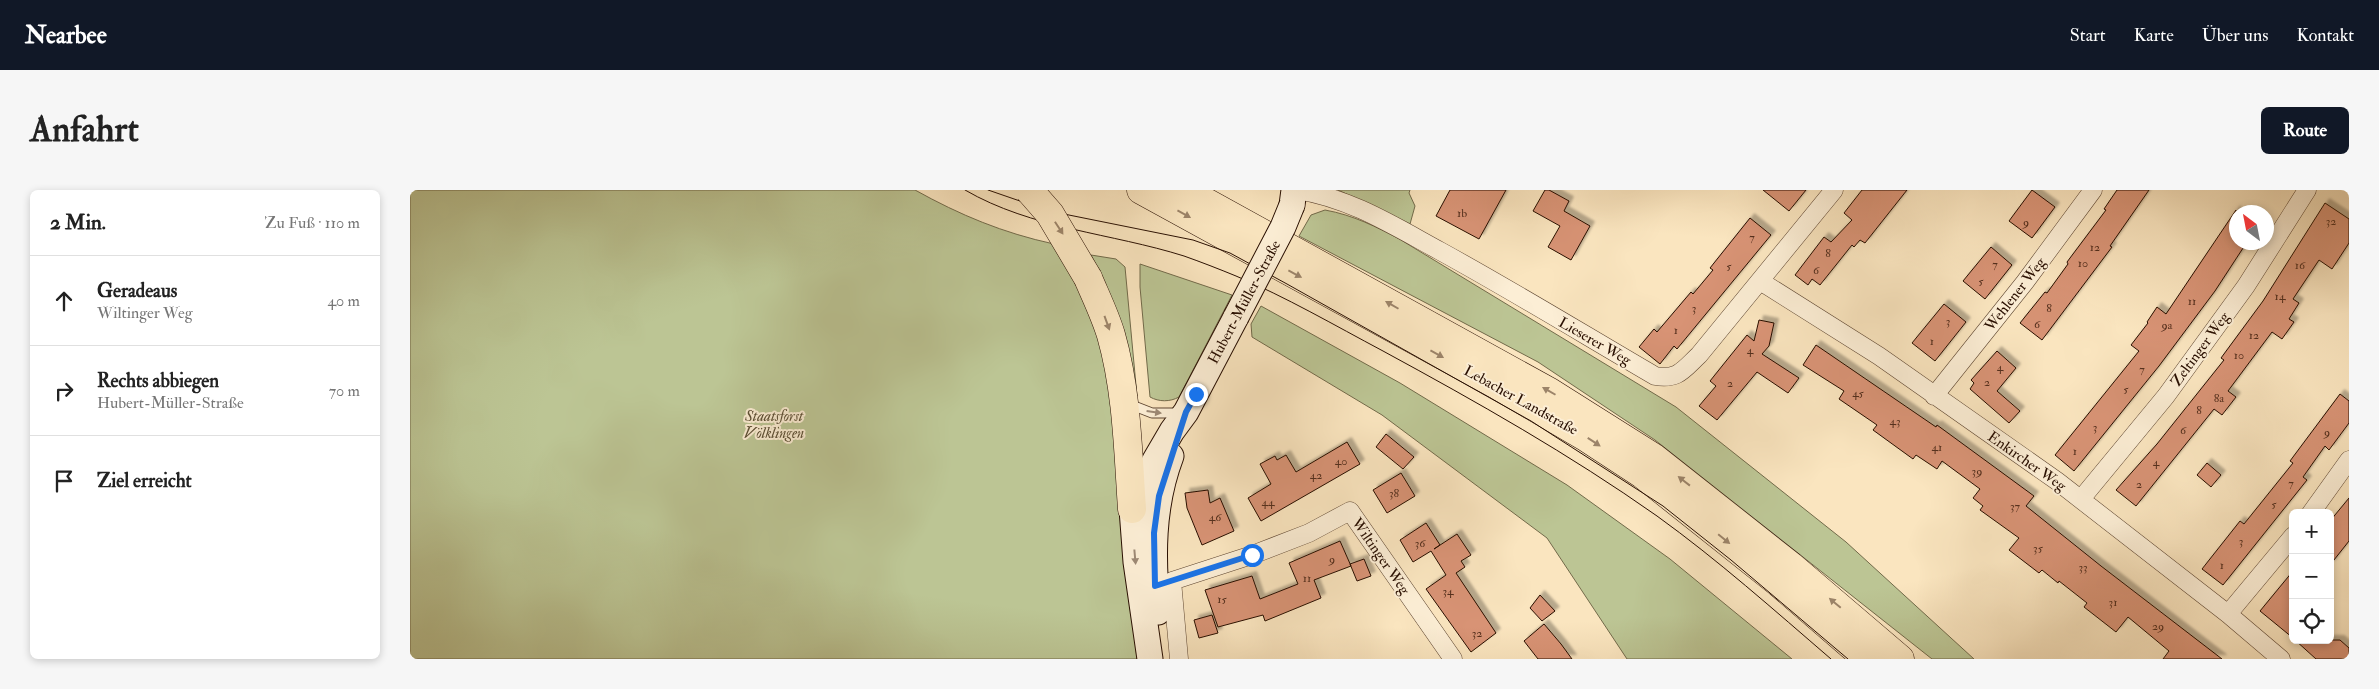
<!DOCTYPE html>
<html lang="de">
<meta charset="utf-8">
<style>
:root{--surface:#fff;--page:#f6f6f6;--text:#222;--muted:#767676;--line:#e0e0e0;--accent:#111827}
body{margin:0;font-family:"IM FELL Double Pica",serif;background:var(--page);color:var(--text)}
.controls{position:absolute;right:15px;bottom:15px;display:grid;overflow:hidden;border-radius:8px;box-shadow:0 2px 8px #0003}
.controls button{width:45px;height:45px;display:grid;place-items:center;padding:0;border:0;border-bottom:1px solid var(--line);background:var(--surface);color:var(--text);font:25px sans-serif}
.compass{position:absolute;left:1819px;top:15px;width:45px;height:45px;border-radius:50%;background:var(--surface);box-shadow:0 2px 8px #0003;rotate:328deg}
.stop{position:absolute;width:15px;height:15px;margin:-11px;border:4px solid #1a73e8;border-radius:50%;background:#fff}
.stop.end{background:#1a73e8;border-color:#fff;box-shadow:0 1px 5px #0008}
.list{margin:0;padding:0;list-style:none}
h2{display:flex;justify-content:space-between;align-items:center;height:65px;margin:0;padding:0 20px;font-size:21px}
h2 small{font-size:16px;font-weight:400;color:var(--muted)}
.list li{display:grid;grid-template-columns:32px 1fr auto;gap:15px;align-items:center;box-sizing:border-box;height:90px;padding:0 20px;border-top:1px solid var(--line)}
.list b{display:block;font-size:19px;white-space:nowrap}
.list p{margin:0;font-size:16px;white-space:nowrap;color:var(--muted)}
.list em{font-size:16px;font-style:normal;color:var(--muted)}
.icon{flex:none;width:28px;height:28px;fill:none;stroke:currentColor;stroke-width:2;stroke-linecap:round;stroke-linejoin:round}
.map{position:relative;flex:none;width:1939px;height:469px;overflow:hidden;border-radius:8px}
header{display:flex;align-items:center;gap:30px;box-sizing:border-box;height:70px;padding:0 25px;background:var(--accent);color:#fff}
header strong{font-size:24px}
nav{display:flex;gap:28px;margin-inline-start:auto;font-size:18px}
.intro{display:flex;align-items:center;justify-content:space-between;box-sizing:border-box;height:120px;padding:0 30px}
h1{margin:0;font-size:35px}
.button{padding:12px 22px;border-radius:8px;background:var(--accent);color:#fff;font-size:18px;font-weight:700}
main{display:flex;gap:30px;padding:0 30px}
aside{flex:1;background:var(--surface);border-radius:8px;box-shadow:0 2px 8px #0003}
.map>svg:first-child{display:block}
</style>
<header>
<strong>Nearbee</strong>
<nav><a>Start</a><a>Karte</a><a>Über uns</a><a>Kontakt</a></nav>
</header>
<div class="intro"><h1>Anfahrt</h1><a class="button">Route</a></div>
<main>
<aside>
<h2>2 Min.<small>Zu Fuß · 110 m</small></h2>
<ul class="list">
<li><svg class="icon" aria-label="ahead" viewBox="0 0 24 24"><path d="M12 20V5M6 11l6-6 6 6"/></svg><div><b>Geradeaus</b><p>Wiltinger Weg</p></div><em>40 m</em></li>
<li><svg class="icon" aria-label="right" viewBox="0 0 24 24"><path d="M7 20v-9h11M14 6l5 5-5 5"/></svg><div><b>Rechts abbiegen</b><p>Hubert-Müller-Straße</p></div><em>70 m</em></li>
<li><svg class="icon" aria-label="arrive" viewBox="0 0 24 24"><path d="M6 21V4h12l-3 4 3 4H6"/></svg><div><b>Ziel erreicht</b></div></li>
</ul>
</aside>
<div class="map">
<svg width="1939" height="469" viewBox="0 0 1939 469">
<defs>
<filter id="shadow"><feDropShadow dx="4.5" dy="-4.5" stdDeviation="1" flood-color="#0004"/></filter>
</defs>
<rect width="100%" height="100%" fill="#fae5bf"/>
<filter id="stains"><feTurbulence type="fractalNoise" baseFrequency=".004" numOctaves="4"/><feColorMatrix values="0 0 0 0 .2 0 0 0 0 .09 0 0 0 0 .02 0 0 0 .5 -.17"/></filter>
<radialGradient id="worn" r=".72"><stop offset=".6" stop-color="#630" stop-opacity="0"/><stop offset="1" stop-color="#630" stop-opacity=".3"/></radialGradient>
<path fill="#bcc594" stroke="#726a4a" d="M0 0H505C550 25 593 43 644 54L665 90 694 159 701 200 727 469H0Z
M928 0H1000L999 3 1005 16 1000 34Z
M915 20C943 25 967 37 991 50L1266 217 1436 352 1564 469H1522L1245 250 1128 172 889 46 901 25Z
M681 65 706 69 715 77 727 206 692 87Z
M730 74 822 105 769 207C760 212 749 212 740 207L730 97Z
M851 116 990 193 1157 295 1260 369 1382 469H1217L1137 348 972 225 842 147 841 134Z"/>
<path fill="#d89375" stroke="#280e00" filter="url(#shadow)" d="M1040 0H1096L1069 49 1026 26Z
M1135 0H1139L1159 11 1154 21 1180 36 1161 70 1138 57 1150 36 1123 21Z
M1353 0H1396L1379 21Z
M1452 0H1497L1455 53 1450 50 1444 57 1442 55 1410 95 1402 89 1398 95 1385 85 1414 47 1421 52 1442 30 1434 23Z
M1622 0 1645 17 1622 48 1599 31Z
M1707 0H1739L1700 56 1702 57 1632 150 1610 133 1635 102 1637 103 1658 74 1657 72 1696 20 1694 19Z
M1915 13 1939 29V53L1922 79 1909 70 1883 109 1889 113 1879 129 1884 132 1872 149 1862 142 1818 201 1826 207 1812 225 1804 219 1726 316 1706 300 1747 254 1814 170 1811 168 1853 111Z
M1826 20V52H1837L1805 101 1749 176 1664 281 1645 265 1729 161 1721 155 1738 133 1737 132 1747 117 1756 124Z
M1340 28 1361 45 1267 159 1264 156 1250 174 1229 157 1244 139 1247 142 1281 102 1283 104 1303 80 1300 78Z
M1581 57 1602 75 1575 109 1553 91Z
M1534 114 1556 132 1525 171 1502 153Z
M1349 130 1364 133 1359 156 1352 164 1389 188 1378 203 1347 182 1307 230 1289 216 1306 196 1300 191 1337 145 1344 151Z
M1406 155 1526 237 1527 235 1624 306 1616 316 1691 376 1812 469H1753L1759 461 1718 427 1706 442 1674 417 1677 413 1649 391 1648 393 1632 380 1629 383 1599 360 1609 348 1570 320 1573 316 1563 308 1570 299 1532 271 1527 279 1506 265 1503 269 1463 240 1467 235 1429 209 1434 201 1393 175Z
M1587 161 1606 178 1587 201 1610 221 1599 233 1560 199 1564 193 1561 190Z
M1930 204 1939 211V233L1919 260 1915 256 1893 287 1897 290 1813 395 1792 379 1830 331 1834 334 1883 273 1880 271Z
M976 244 1004 267 993 279 966 257Z
M937 252 950 274 851 331 838 308 861 294 850 274 865 266 867 270 876 265 886 282Z
M1797 273 1811 285 1801 297 1787 285Z
M991 283 1005 306 977 323 963 300Z
M798 300 800 313 810 308 824 341 792 355 777 318 775 303Z
M1939 308V351L1920 375V331Z
M1016 333 1030 355 1024 359 1047 344 1061 365 1051 371 1055 377 1046 383 1086 443 1061 462 1016 399 1036 385 1021 361 1003 372 990 350Z
M930 351 941 376 904 390 911 408 855 431 853 425 808 437 795 400 842 386 850 409 888 394 879 373Z
M954 369 961 386 947 391 940 374Z
M1883 381V448L1850 421Z
M1130 405 1145 421 1132 431 1120 418Z
M802 425 808 443 789 448 784 430Z
M1134 434 1151 454 1162 469H1128L1114 451Z
M1885 450H1930L1939 458V469H1906Z"/>
<g fill="none" stroke-linecap="round" stroke-linejoin="round">
<defs>
<path id="lane" d="M719 214 742 223H769"/>
<path id="street" d="M887 0C940 8 984 36 1030 61 1103 101 1173 144 1245 186 1268 190 1273 180 1289 165L1424 0
M1350 91 1469 166 1647 291 1818 424 1871 469
M1524 206 1615 92 1683 0
M1671 309 1756 206 1836 96 1897 0
M1901 323 1939 270
M1818 424 1883 346
M769 469 762 391 842 365 899 343 940 321 1043 469"/>
<path id="secondary" d="M882 15 884 0
M748 422C742 369 742 316 761 266
M740 469 726 372 722 319 745 270 762 241 776 222 826 127"/>
<path id="highway" d="M731 0 1085 194 1177 248 1232 284 1369 393 1457 469
M774 0 1140 202 1243 267 1381 376 1490 469
M678 88C686 107 695 125 701 145 717 201 718 261 722 319"/>
</defs>
<use href="#lane" stroke="#5c4430" stroke-width="11"/>
<use href="#street" stroke="#5c4430" stroke-width="19"/>
<use href="#secondary" stroke="#280e00" stroke-width="27"/>
<use href="#highway" stroke="#280e00" stroke-width="29"/>
<use href="#lane" stroke="#fceed5" stroke-width="9"/>
<use href="#street" stroke="#fceed5" stroke-width="18"/>
<use href="#secondary" stroke="#fceed5" stroke-width="25"/>
<use href="#highway" stroke="#fae5bf" stroke-width="28"/>
<path stroke="#280e00" stroke-width="1" d="M555 0C622 39 701 43 774 66 791 72 809 79 826 86 876 107 924 135 973 161 1067 212 1159 264 1247 326 1308 370 1364 420 1421 469
M578 0 639 21 783 50 820 63 877 94 1121 231 1253 316 1321 370 1438 469"/>
<defs>
<path id="secondary-bridge" d="M826 127 873 37 882 15"/>
<path id="highway-bridge" d="M619 0 640 24 678 88"/>
</defs>
<use href="#secondary-bridge" stroke="#280e00" stroke-width="27" stroke-linecap="butt"/>
<use href="#highway-bridge" stroke="#280e00" stroke-width="29" stroke-linecap="butt"/>
<use href="#secondary-bridge" stroke="#fceed5" stroke-width="25"/>
<use href="#highway-bridge" stroke="#fae5bf" stroke-width="28"/>
</g>
<defs><path id="oneway-solid" d="M-6-.8H1V-3.2L6.5 0L1 3.2V.8H-6Z" transform="scale(1.25)"/></defs>
<g fill="#9c8469">
<use href="#oneway-solid" transform="translate(774 24) rotate(29)"/>
<use href="#oneway-solid" transform="translate(649 38) rotate(57)"/>
<use href="#oneway-solid" transform="translate(885 84) rotate(28)"/>
<use href="#oneway-solid" transform="translate(982 115) rotate(-150)"/>
<use href="#oneway-solid" transform="translate(697 133) rotate(70)"/>
<use href="#oneway-solid" transform="translate(1027 164) rotate(29)"/>
<use href="#oneway-solid" transform="translate(1139 201) rotate(-150)"/>
<use href="#oneway-solid" transform="translate(1184 252) rotate(33)"/>
<use href="#oneway-solid" transform="translate(1274 291) rotate(-142)"/>
<use href="#oneway-solid" transform="translate(1314 349) rotate(39)"/>
<use href="#oneway-solid" transform="translate(1425 413) rotate(-140)"/>
</g>
<g fill="#9d8975">
<use href="#oneway-solid" transform="translate(744 222) rotate(8)"/>
<use href="#oneway-solid" transform="translate(725 367) rotate(85)"/>
</g>
<g fill="none" stroke-linecap="round" stroke-linejoin="round">
<path stroke="#1a73e8" stroke-width="6" d="M786 204 776 222 749 306 744 343 745 396 842 365"/>
</g>
<g text-anchor="middle" stroke-width="4" stroke-linejoin="round" paint-order="stroke">
<g font-size="12" fill="#542f1d">
<text x="1052" y="27">1b</text>
<text x="1921" y="35">32</text>
<text x="1616" y="36">9</text>
<text x="1342" y="51">7</text>
<text x="1685" y="61">12</text>
<text x="1418" y="67">8</text>
<text x="1673" y="77">10</text>
<text x="1585" y="78">7</text>
<text x="1890" y="79">16</text>
<text x="1319" y="80">5</text>
<text x="1406" y="84">6</text>
<text x="1571" y="95">5</text>
<text x="1870" y="110">14</text>
<text x="1782" y="115">11</text>
<text x="1284" y="122">3</text>
<text x="1639" y="122">8</text>
<text x="1538" y="135">3</text>
<text x="1627" y="138">6</text>
<text x="1757" y="139">9a</text>
<text x="1266" y="144">1</text>
<text x="1844" y="149">12</text>
<text x="1522" y="155">1</text>
<text x="1340" y="164">4</text>
<text x="1829" y="169">10</text>
<text x="1590" y="181">4</text>
<text x="1732" y="183">7</text>
<text x="1577" y="196">2</text>
<text x="1320" y="197">2</text>
<text x="1716" y="203">5</text>
<text x="1448" y="207">45</text>
<text x="1809" y="212">8a</text>
<text x="1789" y="224">8</text>
<text x="1485" y="235">43</text>
<text x="1685" y="241">3</text>
<text x="1773" y="244">6</text>
<text x="1917" y="246">9</text>
<text x="1527" y="261">41</text>
<text x="1665" y="265">1</text>
<text x="931" y="275">40</text>
<text x="1746" y="276">4</text>
<text x="1567" y="285">39</text>
<text x="906" y="289">42</text>
<text x="1881" y="297">7</text>
<text x="1729" y="298">2</text>
<text x="984" y="307">38</text>
<text x="858" y="316">44</text>
<text x="1864" y="318">5</text>
<text x="1605" y="320">37</text>
<text x="805" y="331">46</text>
<text x="1831" y="355">3</text>
<text x="1010" y="357">36</text>
<text x="1628" y="362">35</text>
<text x="922" y="373">9</text>
<text x="1812" y="379">1</text>
<text x="1673" y="381">33</text>
<text x="897" y="392">11</text>
<text x="1038" y="405">34</text>
<text x="812" y="413">15</text>
<text x="1703" y="416">31</text>
<text x="1748" y="440">29</text>
<text x="1067" y="447">32</text>
</g>
<g font-size="15" fill="#280e00" stroke="#fceed5">
<text transform="translate(1605 104) rotate(-52)" y="5">Wehlener Weg</text>
<text transform="translate(834 112) rotate(-62)" y="5">Hubert-Müller-Straße</text>
<text transform="translate(1185 151) rotate(30)" y="5">Lieserer Weg</text>
<text transform="translate(1790 159) rotate(-54)" y="5">Zeltinger Weg</text>
<text transform="translate(1111 210) rotate(29)" y="5">Lebacher Landstraße</text>
<text transform="translate(1617 271) rotate(35)" y="5">Enkircher Weg</text>
<text transform="translate(971 366) rotate(55)" y="5">Wiltinger Weg</text>
</g>
<g font-size="15" font-style="italic" fill="#5c4e34" stroke="#fceed5">
<text x="364" y="231">Staatsforst<tspan x="364" dy="17">Völklingen</tspan></text>
</g>
</g>
<rect width="100%" height="100%" filter="url(#stains)"/>
<rect width="100%" height="100%" fill="url(#worn)"/>
</svg>
<div class="controls">
<button>+</button>
<button>−</button>
<button><svg class="icon" aria-label="locate" viewBox="0 0 24 24"><circle cx="12" cy="12" r="6"/><path d="M12 2v4M12 18v4M2 12h4M18 12h4"/></svg></button>
</div>
<svg class="compass" viewBox="-18 -18 36 36"><path d="M0-13l5 13h-10z" fill="#e53935"/><path d="M0 13l5-13h-10z" fill="#767676"/></svg>
<div class="stop" style="left:842px;top:365px"></div>
<div class="stop end" style="left:786px;top:204px"></div>
</div>
</main>
